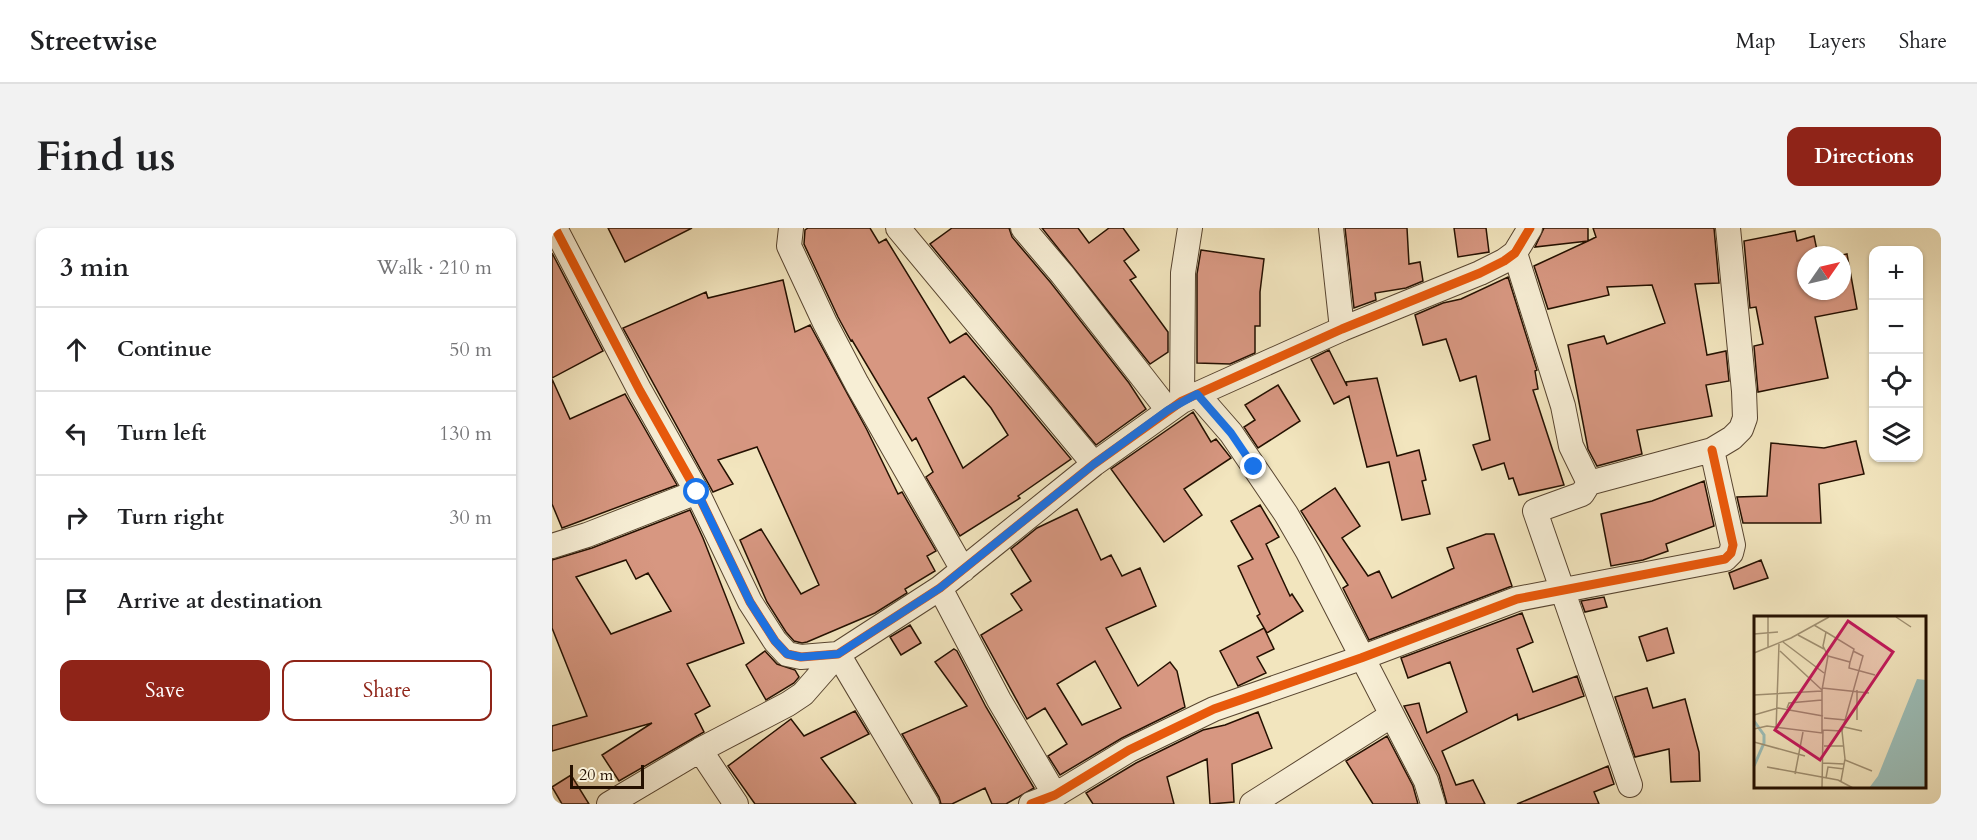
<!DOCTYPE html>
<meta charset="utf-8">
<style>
:root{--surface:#fff;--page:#f2f2f2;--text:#202124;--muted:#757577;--line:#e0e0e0;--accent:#8f2418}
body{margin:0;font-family:Cardo,serif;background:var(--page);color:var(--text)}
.controls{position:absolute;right:18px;top:18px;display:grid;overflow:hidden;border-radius:12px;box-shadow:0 2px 4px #0004}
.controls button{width:54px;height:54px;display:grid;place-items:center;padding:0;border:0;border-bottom:2px solid var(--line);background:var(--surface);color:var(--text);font:30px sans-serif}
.compass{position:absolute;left:1245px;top:18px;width:54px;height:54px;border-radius:50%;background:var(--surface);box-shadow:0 2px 4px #0004;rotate:56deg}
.scale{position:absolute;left:18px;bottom:15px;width:74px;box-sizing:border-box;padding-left:6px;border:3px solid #241000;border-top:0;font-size:16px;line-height:21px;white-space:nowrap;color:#241000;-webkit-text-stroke:4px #f7eed5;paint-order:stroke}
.stop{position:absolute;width:18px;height:18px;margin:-14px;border:4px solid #1a73e8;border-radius:50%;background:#fff}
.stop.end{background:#1a73e8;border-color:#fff;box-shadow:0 2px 6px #0008}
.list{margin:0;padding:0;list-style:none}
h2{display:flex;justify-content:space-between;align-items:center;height:78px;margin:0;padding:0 24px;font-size:26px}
h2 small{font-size:20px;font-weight:400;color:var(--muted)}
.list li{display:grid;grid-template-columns:39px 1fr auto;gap:18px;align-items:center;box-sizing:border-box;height:84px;padding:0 24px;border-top:2px solid var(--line)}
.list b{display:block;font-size:22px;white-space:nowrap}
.list em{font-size:20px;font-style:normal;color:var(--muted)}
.actions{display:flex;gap:12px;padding:18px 24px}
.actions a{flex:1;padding:14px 0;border:2px solid var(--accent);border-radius:12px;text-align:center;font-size:21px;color:var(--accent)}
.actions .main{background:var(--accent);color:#fff}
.icon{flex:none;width:33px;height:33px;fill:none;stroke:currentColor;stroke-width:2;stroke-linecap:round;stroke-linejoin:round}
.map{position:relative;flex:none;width:1389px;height:576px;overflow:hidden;border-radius:12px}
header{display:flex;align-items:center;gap:36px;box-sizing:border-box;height:84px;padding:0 30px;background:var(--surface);border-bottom:2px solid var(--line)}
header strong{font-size:28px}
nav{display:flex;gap:33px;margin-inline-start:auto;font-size:21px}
.intro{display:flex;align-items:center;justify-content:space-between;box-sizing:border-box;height:144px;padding:0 36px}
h1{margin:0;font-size:42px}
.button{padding:15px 27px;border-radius:12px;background:var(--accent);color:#fff;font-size:21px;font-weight:700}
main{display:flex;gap:36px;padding:0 36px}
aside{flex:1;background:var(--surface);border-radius:12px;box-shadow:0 2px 4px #0004}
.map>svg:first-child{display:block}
</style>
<header>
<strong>Streetwise</strong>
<nav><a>Map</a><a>Layers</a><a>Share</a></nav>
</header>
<div class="intro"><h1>Find us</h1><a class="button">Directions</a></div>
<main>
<aside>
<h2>3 min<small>Walk · 210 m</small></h2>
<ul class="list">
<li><svg class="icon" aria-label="ahead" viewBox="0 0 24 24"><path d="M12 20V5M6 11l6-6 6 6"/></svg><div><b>Continue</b></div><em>50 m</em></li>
<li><svg class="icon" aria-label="left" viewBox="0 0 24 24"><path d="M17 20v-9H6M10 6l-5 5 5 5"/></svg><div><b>Turn left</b></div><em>130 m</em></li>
<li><svg class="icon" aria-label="right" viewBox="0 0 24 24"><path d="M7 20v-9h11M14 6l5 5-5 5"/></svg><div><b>Turn right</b></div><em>30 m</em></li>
<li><svg class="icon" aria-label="arrive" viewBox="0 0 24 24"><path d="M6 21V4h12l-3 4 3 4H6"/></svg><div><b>Arrive at destination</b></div></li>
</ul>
<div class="actions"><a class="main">Save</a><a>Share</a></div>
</aside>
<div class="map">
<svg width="1389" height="576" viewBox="0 0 1389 576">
<rect width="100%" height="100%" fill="#f2e5be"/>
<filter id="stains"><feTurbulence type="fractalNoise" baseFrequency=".00333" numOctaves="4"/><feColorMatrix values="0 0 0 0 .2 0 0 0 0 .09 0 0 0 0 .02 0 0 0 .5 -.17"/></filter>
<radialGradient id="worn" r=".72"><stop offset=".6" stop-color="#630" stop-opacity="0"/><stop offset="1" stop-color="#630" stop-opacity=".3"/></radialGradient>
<path fill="#d79781" stroke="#241000" stroke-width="1.5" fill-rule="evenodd" d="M56 0H140L73 34Z
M256 0H318L327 15 334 11 398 115 414 105 519 231 466 268 468 270 408 308 374 249 381 244 364 210 360 213 300 112 299 113 286 89 252 16 253 2ZM412 148 439 180 456 207 411 240 376 170Z
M400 0H457L460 9 499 55 577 155 594 181 544 217 378 16Z
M490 0H526L537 15 557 0H571L587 22 572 33 584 49 578 52 616 104V124L598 136Z
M793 0H855L857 36 868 34 871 53 854 60 823 65 824 72 802 80Z
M902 0H934L937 24 906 29Z
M992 0H1036V13L1044 9 1041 0H1162L1167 55 1143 56 1155 127 1174 123 1177 153 1154 157 1160 188 1085 202 1090 226 1045 238 1036 221 1016 117 1052 108 1055 116 1113 95 1100 57 1055 59 1057 67 996 81 982 38 1036 13 983 19Z
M1243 3 1245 13 1262 8 1266 27H1254V63H1290V27L1295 26 1305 81 1263 89 1276 150 1206 164 1202 118 1211 116 1204 79 1198 80 1192 13Z
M649 22 712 31 708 64V98H703V125L678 136 645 135V46Z
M0 25 51 123 0 150Z
M956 49 985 142 983 143 986 161 981 162 1012 257 967 267 961 250 957 251 952 235 930 242 921 217 938 212 924 148 908 153 894 111 871 117 863 87 891 75 909 71Z
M231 52 243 104 258 97 315 202 346 266 350 264 384 323 375 328 383 343 353 361 355 365 323 385 255 414 250 415 242 413 234 404 215 374 188 312 209 301 249 366 267 357 205 219 166 232 181 256 161 264 71 100 154 64 156 70Z
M777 122 795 158 794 154 825 150 845 228 867 222 874 252 870 253 878 286 850 292 837 234 815 239 797 168 782 176 759 131Z
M0 151 18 191 73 166 125 257 10 300 0 276Z
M726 157 748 193 706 220 692 199 703 192 693 177Z
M641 184 659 214 664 211 679 230 632 261 650 287 612 314 559 241Z
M1304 213 1312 246 1267 256 1269 295H1191L1185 269 1215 268 1219 215 1272 220Z
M1152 253 1162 298 1114 316 1116 323 1091 332 1059 338 1049 286 1100 273Z
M783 260 808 298 790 310 816 348 827 343 840 370 902 340 895 320 934 306H942L960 358 817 412 791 360 796 357 749 283Z
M708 277 727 309 714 316 738 368 740 366 751 383 715 405 705 388 708 386 686 338 701 331 679 293Z
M525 281 549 332 559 327 570 348 588 340 604 378 554 400 586 458 618 434 625 443 633 479 570 510 508 547 496 528 515 516 493 480 475 491 429 407 470 382 459 366 479 353 459 321 485 300ZM543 433 569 480 530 497 505 456Z
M138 282 151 310 192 415 135 436 158 478 143 486 152 504 67 553 50 527 100 495 0 523V498L35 488 0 400V332L40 320ZM74 332 84 351 96 345 119 383 59 406 24 349Z
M1209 332 1216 350 1182 361 1177 345Z
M1052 369 1055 379 1033 384 1029 373Z
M970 385 981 414 965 421 981 464 1025 448 1032 468 966 492 965 486 890 523 904 557 921 552 933 576H895L887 547 852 478 867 475 875 505 915 484 898 434 856 450 849 430Z
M358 397 369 415 349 427 338 409Z
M712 400 722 421 705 429 714 445 686 458 668 423Z
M1115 400 1122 425 1095 433 1087 409Z
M402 421 405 423 434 479 482 560 454 576H440L433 560 400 576H389L387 569 350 506 415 478 383 434Z
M213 423 225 436 243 442 247 449 242 455 214 472 194 437Z
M1095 460 1101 480 1133 471 1147 524 1148 553 1119 554 1117 521 1083 529 1063 469Z
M303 483 317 506 269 530 304 576H203L176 538 239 491 252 508Z
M706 484 720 520 680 536 682 574 658 576 655 531 615 549 622 576H541L534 565 584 535 651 502 673 497Z
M835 508 861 558 866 576H821L794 533Z
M1056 538 1062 556 1042 564 1047 576H965Z
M19 547 37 576H10L0 559Z"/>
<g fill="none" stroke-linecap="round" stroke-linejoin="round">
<defs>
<path id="street" d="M3 0 88 163 145 264 198 374 223 413 235 426 249 429 286 426 388 360 542 236 630 173 790 101 928 45 952 33 963 25 978 0
M239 0 237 18 273 95 305 156 411 342
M346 0 542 236
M471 0 510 46 616 182
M779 0 790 101
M963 25 1011 178 1019 218 1037 255 1160 222 1180 210 1189 201 1193 190 1192 163 1176 0
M645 166 679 205 734 286 756 324 874 553 881 576
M630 173 631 45 638 0
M1037 255 1030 266 983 283 1078 557
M0 318 35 307 145 264
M388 360 447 472 503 567
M148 522 184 576
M57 576 148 522 236 476 251 466 286 426 375 576
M479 576 503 567 577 522 662 481 809 430 965 371 1173 331 1179 325 1181 317 1160 222
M700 576 840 487"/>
</defs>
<use href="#street" stroke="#584530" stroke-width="26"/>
<use href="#street" stroke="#f7eed5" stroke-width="24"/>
<defs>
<path id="cycleway" d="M3 0 88 163 145 264 198 374 223 413 235 426 249 429 286 426 388 360 542 236 630 173 790 101 928 45 952 33 963 25 978 0
M479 576 503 567 577 522 662 481 809 430 965 371 1173 331 1179 325 1181 317 1160 222"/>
</defs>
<use href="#cycleway" stroke="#f7eed5" stroke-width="13"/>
<use href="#cycleway" stroke="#e8590c" stroke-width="9"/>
</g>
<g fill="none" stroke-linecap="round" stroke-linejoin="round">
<path stroke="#1a73e8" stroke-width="8" d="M145 264 198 374 223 413 235 426 249 429 286 426 388 360 542 236 616 182 645 166 679 205 702 239"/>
</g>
<g transform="translate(1202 388)">
<rect width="172" height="172" fill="#f2e5be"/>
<path d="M163 63 172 64V172H115L124 160Z" fill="#9cbeb8"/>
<path fill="none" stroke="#9cbeb8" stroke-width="3" d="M0 105 10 119V127L0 150"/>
<path fill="none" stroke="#a09072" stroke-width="1.5" d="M142 1 157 11M72 16 100 33 96 46 74 40M0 18 24 16M44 19 70 33M29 26 70 57M14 31V1M26 35 68 74M0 37 37 22 75 1M96 46 95 52 121 59M68 72 115 77M0 79 68 75M33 92 35 87 68 84M0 99 24 92 69 100M70 102 92 104M103 104V74M90 111 108 115M0 113 13 110 68 117V74L74 40 69 30 72 16 60 9M22 114 25 28M0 126 51 140M70 130H89M91 144 118 155M69 147 90 148M13 151 84 164 99 172M41 158 49 116M72 162 74 151 90 153M87 165 91 143 88 115 109 40 99 35M68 172 69 114 88 115"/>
<path fill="#c2185b" fill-opacity="0.15" stroke="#c2185b" stroke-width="3" d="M94 5 139 36 66 144 21 114Z"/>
<rect width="172" height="172" fill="none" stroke="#241000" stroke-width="3"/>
</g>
<rect width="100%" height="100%" filter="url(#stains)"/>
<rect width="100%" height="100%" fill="url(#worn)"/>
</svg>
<div class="controls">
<button>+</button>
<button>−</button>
<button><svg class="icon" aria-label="locate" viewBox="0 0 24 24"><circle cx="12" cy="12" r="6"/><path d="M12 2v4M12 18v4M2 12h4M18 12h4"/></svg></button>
<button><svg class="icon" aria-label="layers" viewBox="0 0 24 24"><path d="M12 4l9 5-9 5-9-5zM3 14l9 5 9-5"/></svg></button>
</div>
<svg class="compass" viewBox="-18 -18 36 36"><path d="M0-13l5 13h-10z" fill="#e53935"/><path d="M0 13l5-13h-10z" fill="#757577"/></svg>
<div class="scale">20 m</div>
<div class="stop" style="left:145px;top:264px"></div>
<div class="stop end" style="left:702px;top:239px"></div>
</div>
</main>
